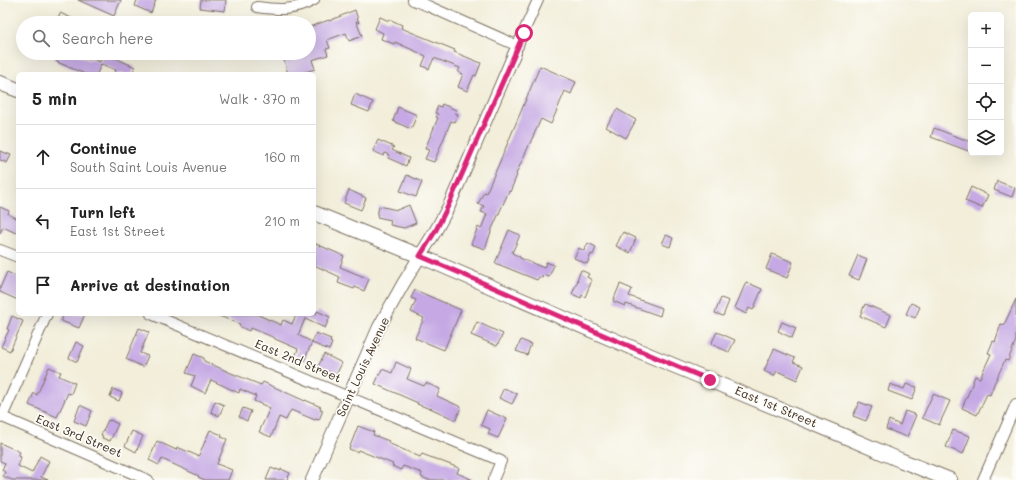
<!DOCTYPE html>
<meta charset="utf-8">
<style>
:root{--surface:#fff;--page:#f6f6f6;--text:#222;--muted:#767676;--line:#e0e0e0}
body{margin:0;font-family:Mali,sans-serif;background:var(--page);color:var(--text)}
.controls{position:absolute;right:12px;top:12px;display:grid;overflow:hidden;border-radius:6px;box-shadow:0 4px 16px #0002}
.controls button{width:36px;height:36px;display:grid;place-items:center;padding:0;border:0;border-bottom:1px solid var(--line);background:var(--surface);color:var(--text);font:20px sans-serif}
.stop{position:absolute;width:12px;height:12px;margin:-9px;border:3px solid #db2777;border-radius:50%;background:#fff}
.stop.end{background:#db2777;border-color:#fff;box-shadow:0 1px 4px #0008}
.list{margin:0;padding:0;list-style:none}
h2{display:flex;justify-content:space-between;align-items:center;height:52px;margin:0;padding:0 16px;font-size:17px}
h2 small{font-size:13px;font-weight:400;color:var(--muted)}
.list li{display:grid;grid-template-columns:26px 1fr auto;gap:12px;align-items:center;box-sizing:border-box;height:64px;padding:0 16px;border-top:1px solid var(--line)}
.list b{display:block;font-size:15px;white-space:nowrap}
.list p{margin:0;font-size:13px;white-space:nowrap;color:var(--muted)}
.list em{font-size:13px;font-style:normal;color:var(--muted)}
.icon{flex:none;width:22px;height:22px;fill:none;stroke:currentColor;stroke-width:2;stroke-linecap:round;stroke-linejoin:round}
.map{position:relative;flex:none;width:1016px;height:480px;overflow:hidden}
.search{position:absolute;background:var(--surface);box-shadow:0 4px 16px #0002;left:16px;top:16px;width:300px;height:44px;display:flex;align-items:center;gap:10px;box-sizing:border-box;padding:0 14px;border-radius:22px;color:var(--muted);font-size:15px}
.panel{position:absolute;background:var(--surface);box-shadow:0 4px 16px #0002;left:16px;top:72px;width:300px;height:244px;border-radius:6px}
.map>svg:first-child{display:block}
</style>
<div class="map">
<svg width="1016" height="480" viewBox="0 0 1016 480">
<rect width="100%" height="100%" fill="#fdfcf7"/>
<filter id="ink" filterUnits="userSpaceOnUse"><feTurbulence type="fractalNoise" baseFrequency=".025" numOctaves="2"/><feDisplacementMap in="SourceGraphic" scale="8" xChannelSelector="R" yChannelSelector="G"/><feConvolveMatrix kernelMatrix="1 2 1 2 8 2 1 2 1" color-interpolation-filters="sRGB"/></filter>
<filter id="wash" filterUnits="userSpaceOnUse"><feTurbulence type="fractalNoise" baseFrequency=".012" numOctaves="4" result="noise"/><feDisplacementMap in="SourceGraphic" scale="16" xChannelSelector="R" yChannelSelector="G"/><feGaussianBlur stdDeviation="0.9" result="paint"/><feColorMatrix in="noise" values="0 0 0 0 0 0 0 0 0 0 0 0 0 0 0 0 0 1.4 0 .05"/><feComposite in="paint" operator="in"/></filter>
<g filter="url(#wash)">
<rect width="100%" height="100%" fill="#f2eeda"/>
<g id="blocks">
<path fill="#c5a8e4" d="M78 0H121L114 16Z
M137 0H156L151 13 135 6Z
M201 0H226L225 11 200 8Z
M355 10 359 23 356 21 362 36 349 41 346 33 327 40 330 48 326 49 328 55 312 60 315 69 298 74H288L282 53H309V27L329 20V21Z
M60 13 83 23H56Z
M380 17 389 21V19L402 25 401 28 455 50 454 52 481 63 476 76 474 75 467 91 458 87 463 74 458 72 460 68 434 58 429 69 422 66 426 56 395 42 394 44 381 39 383 33 375 29Z
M57 53H73L89 60 90 58 100 62 104 53 135 67 132 74H114L116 70 101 64 97 74H85L57 62V61L54 59Z
M540 66 576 82 571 94 565 91 551 124 541 119 516 174 517 175 510 192 509 191 492 229 485 249 471 244 478 227 481 229 487 214 481 212 484 206 478 204 484 192 486 193 498 166Z
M355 94 373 102 369 112 351 105Z
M442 104 456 110 455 113 458 114 455 122 451 121 434 162 425 159 429 150 425 149 438 118 436 117 438 114 435 113 438 106 441 107Z
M398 107 417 115 411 129 393 121Z
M617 109 636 120 626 138 606 127Z
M934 128 971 142V152L931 137Z
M378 140 394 147 392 150 409 158 406 166 388 158 389 155 385 153 384 156 373 151Z
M0 151 11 155 7 163 0 160Z
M407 175 422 182 416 197 400 191Z
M997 181 1015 188 1012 197 994 190Z
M971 187 988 195 982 208 965 201Z
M349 190 366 198 361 210 344 203Z
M409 205 416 223 404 228 390 225 391 220 377 217 379 206 397 210Z
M0 207 9 211 8 214 18 219V229L16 233 3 227 0 233Z
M509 230 520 235 512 253 520 257V258L544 268 546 262 554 265 549 277 543 275 542 278 539 277 537 280 495 263Z
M623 232 636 238 630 253 616 246Z
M666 235 673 238 670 247 662 244Z
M314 243 344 256 340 267 369 279 364 291 355 287 354 289 338 283 340 277 314 265Z
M588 243 596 247 593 255 591 254 587 264 574 258 579 248 584 251Z
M772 254 793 262 787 278 766 269Z
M858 255 867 259 859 280 849 276Z
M581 270 589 274 587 277 592 280 585 297 582 295 581 298 572 294 578 280H577Z
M7 272 18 277 17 280H18V300L0 292V288Z
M746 282 762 289 753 310 749 308 746 314 735 308Z
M620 284 632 289 629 296 662 308 660 316 626 304 625 306 613 301Z
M415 290 461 310 444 350 415 338 424 318 411 312 416 300 411 298Z
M721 298 729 301 723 316 715 313Z
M1016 299V340L1008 361 1005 360 994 384 990 395 987 394 977 415 962 408 971 387 975 376 980 378 991 354 988 353 993 341 995 342 1001 324 1004 325Z
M911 303 920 307 915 318 906 314Z
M865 304 891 315 886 327 860 316Z
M317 311 330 317 325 328 305 319 298 335 312 342 304 361 295 357 298 349 275 339V338L251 328 249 331 239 326 240 324 214 314H256L281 325 283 320 292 324 296 315 292 314H316Z
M64 314H85L79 328 61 321Z
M12 316 23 321 10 351 1 347 9 330 7 329Z
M477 322 503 334 497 346 471 335Z
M782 322 796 328 792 338 778 331Z
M139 328 149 332 140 353 148 356 143 367 126 359Z
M717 332 735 340 729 352 711 344Z
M316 333 331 339 330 342 332 343 329 350 312 343Z
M521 340 531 344 527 355 516 351Z
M76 342 84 346 77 362 69 358Z
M774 349 795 358 793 362 803 366 797 380 777 371 774 376 764 371Z
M194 354 204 358V361L231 373 261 385 263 382 305 401V400L321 407 320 409 323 410 319 420 316 419 315 420 291 410 286 420 279 417 271 437 259 432 270 408 254 401 256 396 240 389 239 393 211 380 205 393 191 386 195 376 186 373Z
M324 354 342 363 336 375 318 367Z
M396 362 411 369 407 379 424 386 426 383 440 389 437 396 461 407 456 420 430 408V409L417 404 418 403 375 384 382 369 392 373Z
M49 367 61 372 59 376 75 383 71 394 68 393 57 417 29 405 34 393 37 395Z
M890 384 904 389 906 384 917 387 912 400 888 391Z
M504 388 517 394 512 404 499 398Z
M113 389 122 393 119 401 110 397Z
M933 394 950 401 939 425 922 418Z
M215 401 224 405 219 416 211 412Z
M859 402 872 407 866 421 853 416Z
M80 405 92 411 86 426 74 421Z
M243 408 251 411 247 421 239 417Z
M487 410 507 419 498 438 488 434 490 429 481 425Z
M905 411 916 415 907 437 886 429 889 420 900 425Z
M108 420 110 421V420L118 424 110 441 102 438 103 436 101 435Z
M358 426 374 432 373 435 389 441 388 443 420 457 422 454 459 468 457 473 473 480H429L421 477 422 473 403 466 401 470 392 466 393 464 358 450 357 452 349 449Z
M210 430 222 435 221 437 227 439 217 464 232 470 228 480H205L198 477 199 476 162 459 159 465 149 460 157 441 176 450 177 447 198 456 199 455Z
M953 430 970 436 963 454 946 447Z
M132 431 143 436 136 452 125 446Z
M0 443 20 452 18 456 21 457 18 466 32 473 40 456 49 461 41 477 48 480H12L3 476 5 472 2 470 5 463 0 461Z
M271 468 276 470V469L281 471V469L290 473 287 480H266Z"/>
</g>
</g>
<g filter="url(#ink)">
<use href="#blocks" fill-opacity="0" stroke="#7b6f60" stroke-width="1"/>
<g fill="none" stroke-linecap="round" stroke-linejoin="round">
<defs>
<path id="minor" d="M413 0 428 6 518 46
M257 7C278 10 295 11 314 0
M515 51 538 0
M0 250 18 257
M151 314 501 461 493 480
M0 416 148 480
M2 417 47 314
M983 480 1016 404"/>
<path id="tertiary" d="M312 480 379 327 403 284 436 230 449 206 515 52"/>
<path id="secondary" d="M0 83 18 90
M314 213 420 256 651 356 844 436 900 460 950 480"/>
</defs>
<use href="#minor" stroke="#7b6f60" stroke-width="12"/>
<use href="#tertiary" stroke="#7b6f60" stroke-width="14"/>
<use href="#secondary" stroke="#7b6f60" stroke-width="16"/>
<use href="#minor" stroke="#fff" stroke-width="10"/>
<use href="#tertiary" stroke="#fff" stroke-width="12"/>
<use href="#secondary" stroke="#fff" stroke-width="14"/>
</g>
</g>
<g fill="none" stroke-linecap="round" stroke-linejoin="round" filter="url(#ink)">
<path stroke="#db2777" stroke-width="5" d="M524 33 448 206 436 230 420 256C517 297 612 340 710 380"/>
</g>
<g text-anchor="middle" stroke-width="3.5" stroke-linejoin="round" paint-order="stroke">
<g font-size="12" fill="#3b2a1e" stroke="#fdfcf7">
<text transform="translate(298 361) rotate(23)" y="4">East 2nd Street</text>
<text transform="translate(363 367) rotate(-65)" y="4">Saint Louis Avenue</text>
<text transform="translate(776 407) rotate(23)" y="4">East 1st Street</text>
<text transform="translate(79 436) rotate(23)" y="4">East 3rd Street</text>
</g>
</g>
</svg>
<div class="controls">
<button>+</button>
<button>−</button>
<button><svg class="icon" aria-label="locate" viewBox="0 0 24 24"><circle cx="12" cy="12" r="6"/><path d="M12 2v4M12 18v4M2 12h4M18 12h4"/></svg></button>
<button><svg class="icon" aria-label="layers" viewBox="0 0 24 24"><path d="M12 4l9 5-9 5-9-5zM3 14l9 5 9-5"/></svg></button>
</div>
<div class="stop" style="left:524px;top:33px"></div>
<div class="stop end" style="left:710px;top:380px"></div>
<div class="search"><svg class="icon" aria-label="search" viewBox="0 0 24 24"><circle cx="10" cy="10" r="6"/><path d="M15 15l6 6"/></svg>Search here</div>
<section class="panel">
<h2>5 min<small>Walk · 370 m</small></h2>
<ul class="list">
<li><svg class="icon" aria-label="ahead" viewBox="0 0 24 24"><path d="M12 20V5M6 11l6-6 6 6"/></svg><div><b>Continue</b><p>South Saint Louis Avenue</p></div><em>160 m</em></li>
<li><svg class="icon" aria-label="left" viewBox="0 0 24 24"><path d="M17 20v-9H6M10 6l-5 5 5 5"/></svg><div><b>Turn left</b><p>East 1st Street</p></div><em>210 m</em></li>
<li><svg class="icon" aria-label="arrive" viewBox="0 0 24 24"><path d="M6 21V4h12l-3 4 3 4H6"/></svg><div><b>Arrive at destination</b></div></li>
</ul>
</section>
</div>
